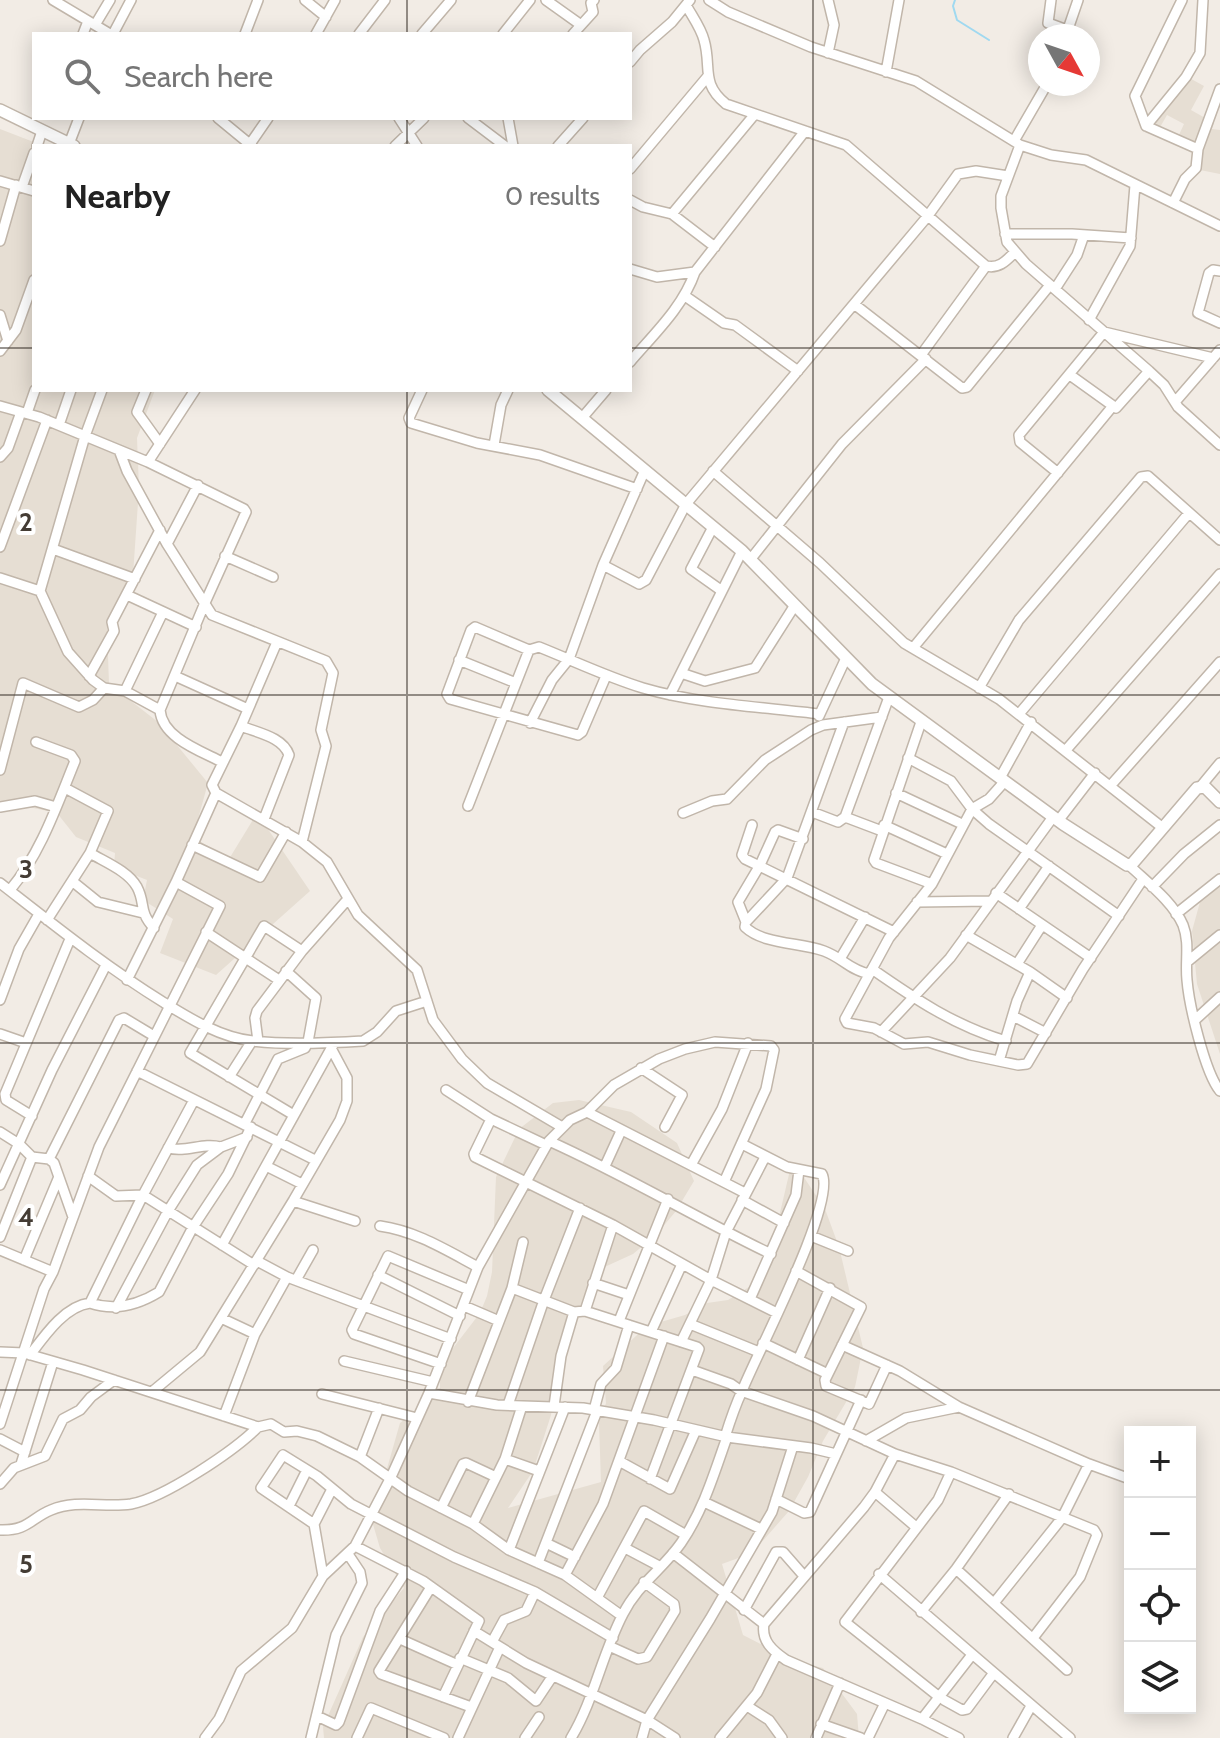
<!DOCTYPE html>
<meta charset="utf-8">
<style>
:root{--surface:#fff;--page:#f2f2f2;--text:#222;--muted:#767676;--line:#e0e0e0}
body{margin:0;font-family:Cabin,sans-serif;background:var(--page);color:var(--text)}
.controls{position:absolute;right:24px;bottom:24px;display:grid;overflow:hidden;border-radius:0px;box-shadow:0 4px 20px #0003}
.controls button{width:72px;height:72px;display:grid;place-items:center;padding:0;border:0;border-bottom:2px solid var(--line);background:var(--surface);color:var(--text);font:40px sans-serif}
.compass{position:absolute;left:1028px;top:24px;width:72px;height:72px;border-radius:50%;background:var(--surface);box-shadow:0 4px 20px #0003;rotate:130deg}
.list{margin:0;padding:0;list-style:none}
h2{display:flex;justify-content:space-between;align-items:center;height:104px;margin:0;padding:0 32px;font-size:34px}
h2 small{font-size:26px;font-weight:400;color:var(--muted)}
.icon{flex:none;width:44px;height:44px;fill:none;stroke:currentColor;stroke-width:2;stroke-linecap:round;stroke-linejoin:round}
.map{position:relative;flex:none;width:1220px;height:1738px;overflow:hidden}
.search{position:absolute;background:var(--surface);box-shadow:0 4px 20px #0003;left:32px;top:32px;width:600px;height:88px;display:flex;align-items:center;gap:20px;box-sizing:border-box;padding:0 28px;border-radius:0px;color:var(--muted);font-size:30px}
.panel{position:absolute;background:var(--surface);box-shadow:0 4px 20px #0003;left:32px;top:144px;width:600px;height:248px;border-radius:0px}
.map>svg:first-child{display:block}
</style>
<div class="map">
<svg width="1220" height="1738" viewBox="0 0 1220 1738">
<rect width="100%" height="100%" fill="#f2ece5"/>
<path fill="#e6ded3" d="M1184 75 1204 86 1191 110 1214 123 1212 129 1220 130V174L1200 170 1205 141 1198 137 1194 145 1178 137 1184 124 1167 115 1159 129 1151 125 1155 119 1162 115Z
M0 129 44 146H34V390H155L137 438 139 488 133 575 107 627 109 684 158 722 208 783 193 837 229 859 257 813 310 891 216 975 160 953 173 919 143 900 147 880 114 867 115 853 76 837 57 813 0 801Z
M1220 873V1054L1197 984 1192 931 1200 902Z
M579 1100 631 1112 677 1143 694 1181 676 1211 656 1235 633 1254 598 1270 578 1319 562 1338 551 1415 533 1471 508 1508 601 1482 599 1423 606 1403 603 1366 647 1326 685 1315 707 1303 728 1300 749 1287 765 1268 772 1247 790 1170 803 1176 825 1209 839 1247 863 1348 855 1387 823 1441 808 1477 789 1511 752 1553 722 1564 743 1635 794 1661 823 1668 857 1714 859 1738H324L323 1727 363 1637 404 1588 380 1548 372 1521 400 1423 437 1395 440 1388V1365L480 1313 487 1296 492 1272 496 1177 519 1129 553 1103Z"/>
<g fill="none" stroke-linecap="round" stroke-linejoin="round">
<path stroke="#a0d9f0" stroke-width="2" d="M955 0 953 6 957 20 989 40"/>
<defs>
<path id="minor" d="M53 0 110 34
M305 0 326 17
M546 0 581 25
M709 0 728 12 811 47 916 81 1020 145 1051 155 1086 160 1220 226
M1051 0 1048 23 1067 30
M1182 0 1135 96 1146 126 1198 149
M686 5C692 16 701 28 704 40 712 67 700 83 726 104L846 145 986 266C999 269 1006 261 1015 252
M95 25 110 0
M83 34 88 21
M113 34 131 0
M245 34 258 0
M316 34 335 0
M359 34 385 0
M422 34 451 0
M503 34 530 0
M573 34 593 12 591 3 594 0
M1066 35 1078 0
M828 53 834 25 828 0
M630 62 640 50 672 22 690 0
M886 72 899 0
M218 118 252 146
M399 118 417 146
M468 118 505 146
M508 118 513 146
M1146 126 1186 77 1200 53 1203 0
M1014 141 1047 84
M69 144 79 118
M250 144 268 118
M1020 145 1001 196V208L1007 242 1026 264 1149 371 1164 385 1178 407 1220 445
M37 146 42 131
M395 146 424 118
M558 146 583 118
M630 169 708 76
M0 181 34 191
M22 187 34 153
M630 200 643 207 672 214 715 247
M1173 203 1185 179 1196 168 1198 149 1220 89
M672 214 755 114
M1005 234H1072L1131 238
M0 241 16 185
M630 269 657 277 695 272
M1220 271 1213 270 1209 273 1198 313 1220 323
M1055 289 1077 255 1084 235
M685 296 724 323 735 325 798 371
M854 304 962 388 967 387 1050 285
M0 315 8 341
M1089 320 1130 246 1135 185
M0 351 16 330 34 280
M921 355 986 266
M630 362C654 334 683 307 695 272L805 131
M1070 375 1116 408 1149 371
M146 390 137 412 160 444
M422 390 409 418 411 423 477 443 540 455 637 489
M1175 402 1220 350
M0 406 39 417 148 462 244 509 246 512 204 605 160 710C162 738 201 751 222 762
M27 413 35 390
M582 418 606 390
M59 425 71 390
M494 445 501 405 508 390
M119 450 127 471 167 544 212 615 326 661 333 673 321 730 326 746 302 842
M0 457 8 448 21 412
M148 462 195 390
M713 471 820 563 904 643 999 699 1163 828
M1058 473 1020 442 1019 435 1104 332 1213 358
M713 527 691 569 722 591
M167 544 198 485
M0 547 47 420
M53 549 135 579
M225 556 273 577
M750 560 842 444 926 359
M603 565 639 584 646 580 686 504 927 217 958 174 976 171 1008 176
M0 578 40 591 68 652 93 680 104 688 125 691 160 710
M40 591 85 436 102 390
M127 595 196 627
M913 648 1112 407
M459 660 516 683
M681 673 705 681 755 668 795 605
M89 676 114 631 112 622 160 530
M175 676 248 709
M606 676 582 732 578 735 450 699 447 694 471 630 475 627 529 650 539 647C574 661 607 677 643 688 697 704 763 707 820 714
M979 688 1019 620 1141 477 1148 476 1220 540
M125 691 163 612
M670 695 742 551
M1019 714 1189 513
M819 716 846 658
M921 722 874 860 876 863 932 884
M530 723 552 680 569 659 603 565 645 470
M241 726C258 733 283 737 289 755L264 819
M1066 750 1220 574
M908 758 951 781 972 809 989 824 1119 916
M0 770 23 683 79 707 93 700 104 688
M1000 778 1031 722
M1005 781 989 799 972 809 932 884 889 938 845 1019 847 1023 874 1028 904 1044 928 1042 970 1055 1018 1065 1027 1064 1083 969 1143 879
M1111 785 1220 662
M1201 786 1220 763
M216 793 302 842 327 862 358 915 417 970 433 1020 462 1059 487 1083 562 1127
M896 793 962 824
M468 806 529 650
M0 807 35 801 56 807
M812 812 838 822 845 817 882 831
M683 813 712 801 727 799 765 760 811 730 823 725 882 717
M845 817 889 697
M1058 821 1095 773
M752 825 742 855 745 859 894 932
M884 825 947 854
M803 839 778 830 775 832 760 865 738 902 746 922 745 927C764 945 800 942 824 951 843 958 848 969 869 974
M192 845 260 877 286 832
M90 853C105 862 128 871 137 887 146 904 138 911 154 928
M1130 866C1148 883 1173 902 1183 925 1190 943 1185 961 1187 980 1189 1005 1205 1073 1220 1091
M72 881 98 902 143 913
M0 883C54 925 105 966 163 1002 189 1018 221 1038 253 1041 288 1045 327 1043 363 1041L377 1032 396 1011 427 1001
M1152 887 1184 854 1220 825
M10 890C41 853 57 805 75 761L71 755 36 742
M996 893 1091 958
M917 902 990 901
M1019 909 1049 866
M1176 914 1220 879
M47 920 90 853 108 811 65 788
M746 922 787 878 844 722
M206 932 279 980
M966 935 1030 972 1067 998
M840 959 865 917
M1187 962 1220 935
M1017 964 1042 925
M872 969C915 999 955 1026 1006 1041
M127 980 176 882 216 793 212 785 241 726 277 642
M0 1000 19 949 39 914
M1013 1016 1046 1033
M1195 1020 1220 997
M881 1032 950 958 1053 817
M0 1034 26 1043
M258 1041 255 1018 257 1011 302 951 348 899
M999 1061 1017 1001 1030 972
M641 1068 682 1095 665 1127
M137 1071 315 1160
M229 1077 252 1041
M446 1090 491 1119 546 1145
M194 1100 143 1195 90 1303C114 1311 138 1305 159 1292L193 1227 228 1174 251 1127
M587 1112 745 1193
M292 1114 190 1053 264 926 302 951
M32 1116 6 1100 5 1094 70 939
M491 1119 474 1154 475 1157 613 1225 711 1280 777 1313
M245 1123 278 1059 305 1048 308 1042 316 998 286 971
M0 1132 19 1144 32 1157 49 1159
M549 1141C625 1175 696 1218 771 1254
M168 1148C187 1153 202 1142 221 1147
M49 1159 119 1020 124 1018 154 1036
M49 1159 54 1163 73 1217
M691 1165 722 1109 748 1043
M266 1166 302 1184
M605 1166 621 1131
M88 1176 116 1196 143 1195 254 1265
M0 1185 52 1070 106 965
M742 1200 784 1223
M293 1201 355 1221
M380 1226C416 1231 446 1250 478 1267
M811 1236 848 1251
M0 1237 32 1157
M222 1245 333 1045
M0 1250 53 1272
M24 1260 58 1179
M257 1261 287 1277 451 1339
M796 1271 861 1307 825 1380 826 1386 869 1404 887 1365
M378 1275 460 1316
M296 1280 313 1250
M593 1283 629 1295
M512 1288 574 1312 585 1311 697 1347 699 1349 650 1479
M750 1299 796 1195 799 1170
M464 1306 499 1321
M116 1308 168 1211 197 1165 221 1147 247 1137
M585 1311 613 1225
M221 1318 255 1334
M619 1321 668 1199
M690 1324 759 1352
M651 1332 682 1264
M681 1342 711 1280 726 1232 765 1157
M763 1343 828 1374
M842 1345 900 1371 959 1407 1089 1464 1062 1518 994 1603
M0 1352 24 1353 83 1370 258 1427 271 1424 284 1432 297 1431 317 1436 360 1457 408 1491 473 1524 509 1550 565 1575 622 1616
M30 1355C45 1335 65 1306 90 1303
M798 1360 830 1288
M344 1361 433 1382
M441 1364 354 1334 352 1330 388 1256 469 1290
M692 1370 731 1384 741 1391 813 1416 895 1454 951 1472 1094 1530 1097 1535 1080 1577 1033 1638
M153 1391 200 1352 293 1201 340 1120 347 1101V1078L331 1048
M429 1393 497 1405 583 1408 654 1420 727 1437 811 1448 836 1454
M322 1394 417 1418
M468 1402 512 1288 523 1242
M508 1405 544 1300 580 1208
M554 1406 561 1356 574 1312
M594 1410 601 1384 616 1368 629 1325
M224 1416 255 1334 287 1277
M0 1424 44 1289 53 1272 99 1147 220 906 176 882
M725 1437C730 1421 735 1406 742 1391 756 1355 837 1202 822 1174L787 1167 742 1144
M0 1439 25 1452
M866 1441 906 1418 959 1407
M895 1454 875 1492 864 1507 764 1624C761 1641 773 1651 786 1660L922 1719 959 1738
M360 1457 379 1408
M505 1459 539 1471
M619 1461 670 1489 696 1430
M21 1464 53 1362
M1089 1464 1130 1479
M0 1484 14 1468 45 1456 63 1419 80 1410 91 1397 114 1380
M875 1492 916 1527
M776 1499 804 1513 810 1512 861 1400
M704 1502 761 1529
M289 1506 307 1470
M441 1508 463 1464 466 1463 496 1477
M314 1524 332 1489
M473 1524 505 1459 522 1406
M0 1530C28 1531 31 1518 51 1510 77 1499 104 1508 131 1504 164 1498 234 1451 258 1427
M546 1543 575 1557
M355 1546 423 1581 479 1621 443 1697
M625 1548 659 1566
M509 1550 565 1407
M673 1553 764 1624
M538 1563 597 1411
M956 1569 1067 1670
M879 1574 1070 1738
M565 1575 603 1504 664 1336
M323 1576 314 1524 261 1488 283 1455 317 1476 351 1504 454 1557 535 1592 613 1638
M431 1587 379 1671 381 1674 471 1707
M597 1598 644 1511 686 1535
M744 1610 776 1552H783L804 1576
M921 1612 956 1569 1009 1494
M474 1631 526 1663 647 1720 675 1738
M400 1639 458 1665
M492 1642 504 1620 526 1611 535 1592
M609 1646 638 1659 647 1657 675 1611 674 1604 644 1582
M460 1658 508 1678 536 1701 552 1677
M938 1696 845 1622 938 1500 951 1472
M944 1700 962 1710 967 1709 993 1674
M747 1706 769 1720 782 1738
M317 1716 336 1725 339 1722 380 1611 406 1571
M922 1719 971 1656
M821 1724 861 1738
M205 1738 219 1719 241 1671 292 1628 323 1576 355 1546 391 1477 429 1393 478 1267 549 1141 570 1120 587 1112 614 1085 659 1059 685 1049 715 1042 771 1046 774 1050 766 1089 724 1182
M311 1738 336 1635 362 1583 360 1572 348 1554
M357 1738 371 1708 444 1738
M458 1738 500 1647
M525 1738 539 1717
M571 1738C594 1700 602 1654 623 1614 638 1584 663 1569 681 1543 703 1511 714 1474 727 1437
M642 1738 647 1720 710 1619 772 1512 793 1446
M720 1738 757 1693 777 1654
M816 1738 840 1683
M868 1738 885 1703
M1013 1738 1031 1706"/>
<path id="tertiary" d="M0 110 74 146
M548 390 742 551 872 684 1063 824 1127 865 1132 864 1197 788 1205 787 1220 802"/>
</defs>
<use href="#minor" stroke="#c1b6aa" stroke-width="12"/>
<use href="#tertiary" stroke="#c1b6aa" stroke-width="14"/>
<use href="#minor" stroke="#fff" stroke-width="9"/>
<use href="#tertiary" stroke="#fff" stroke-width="11"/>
</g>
<path fill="none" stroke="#443c34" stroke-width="2" stroke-opacity="0.55" d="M407 0V34M813 0V1738M407 118V146M0 348H34M630 348H1220M407 390V1738M0 695H1220M0 1043H1220M0 1390H1220"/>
<g font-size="26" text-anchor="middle" font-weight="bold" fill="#443c34" stroke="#fff" stroke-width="8" stroke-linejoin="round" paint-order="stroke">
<text x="26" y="531">2</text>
<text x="26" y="878">3</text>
<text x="26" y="1226">4</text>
<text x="26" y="1573">5</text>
</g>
</svg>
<div class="controls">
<button>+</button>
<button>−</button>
<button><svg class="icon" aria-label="locate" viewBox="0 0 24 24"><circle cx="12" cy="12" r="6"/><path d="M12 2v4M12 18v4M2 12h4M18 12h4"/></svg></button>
<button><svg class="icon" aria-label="layers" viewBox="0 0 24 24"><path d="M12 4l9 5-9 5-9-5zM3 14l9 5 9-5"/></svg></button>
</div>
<svg class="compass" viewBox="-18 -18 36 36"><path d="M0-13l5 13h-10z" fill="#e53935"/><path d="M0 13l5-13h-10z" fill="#767676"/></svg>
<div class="search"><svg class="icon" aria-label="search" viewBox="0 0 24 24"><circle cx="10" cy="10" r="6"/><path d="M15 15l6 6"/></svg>Search here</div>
<section class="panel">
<h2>Nearby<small>0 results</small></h2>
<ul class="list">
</ul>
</section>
</div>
